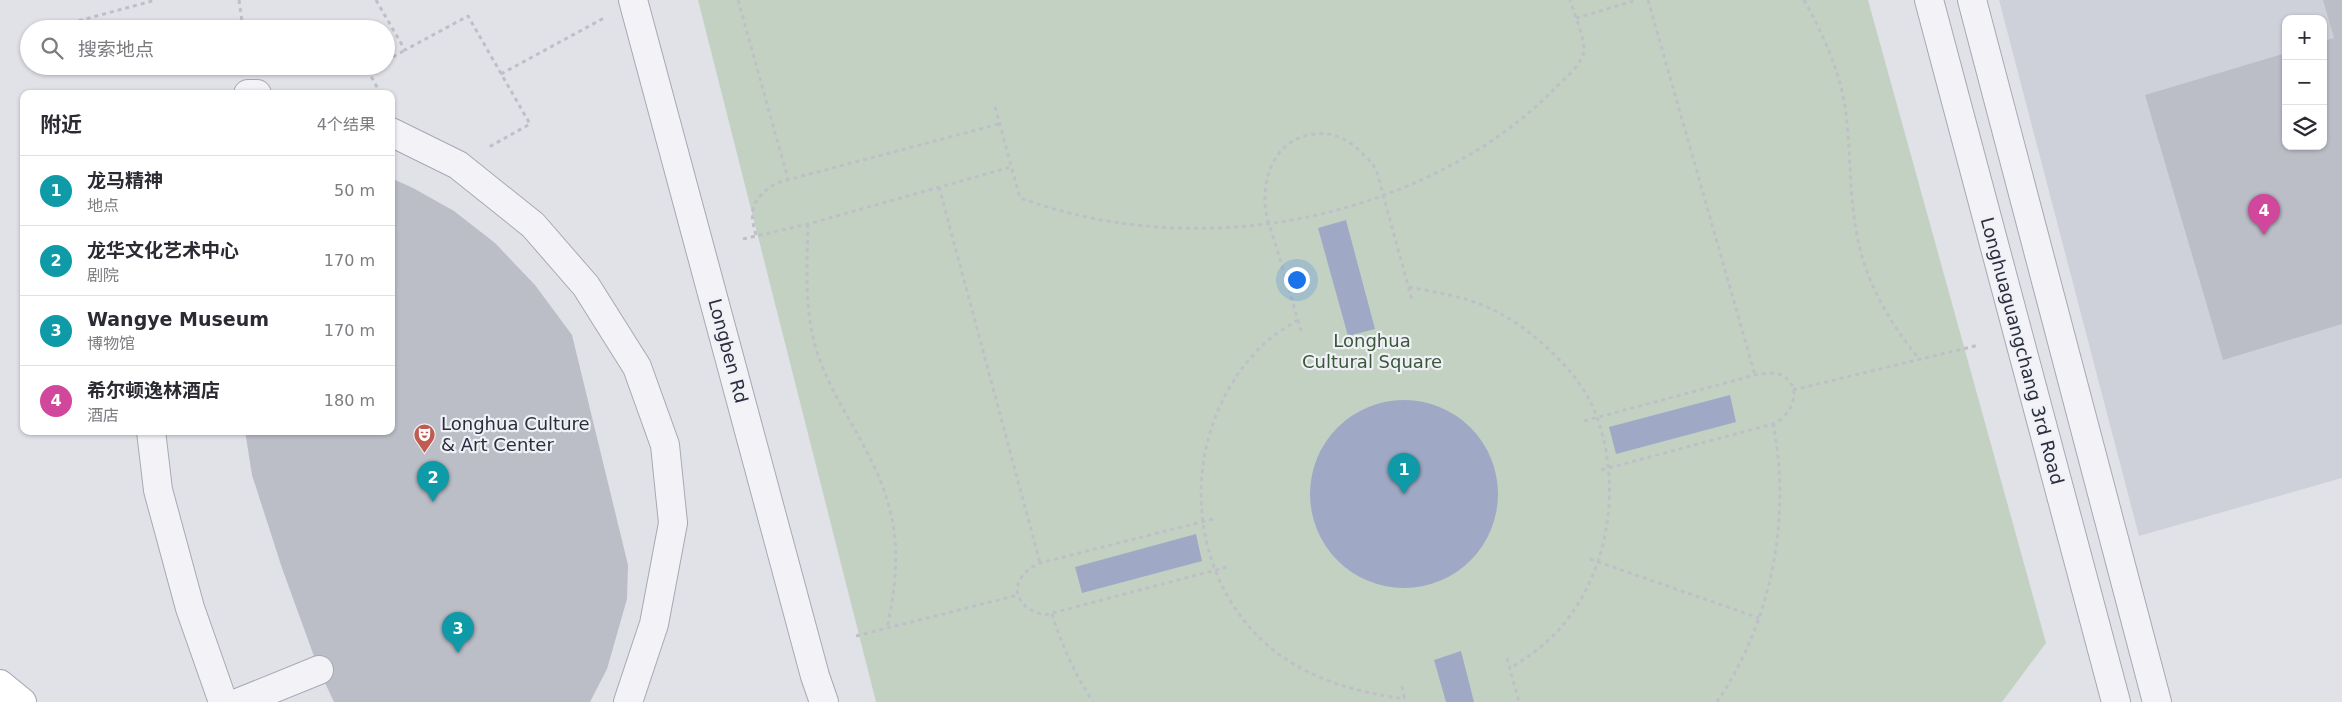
<!DOCTYPE html>
<html lang="zh">
<meta charset="utf-8">
<style>
:root{--surface:#fff;--page:#f2f2f3;--text:#2b2b33;--muted:#7c7c81;--line:#e1e1e2;--accent:#db2777}
body{margin:0;font-family:"DejaVu Sans","Noto Sans SC",sans-serif;background:var(--page);color:var(--text)}
.controls{position:absolute;right:15px;top:15px;display:grid;overflow:hidden;border-radius:10px;box-shadow:0 1px 4px #0004}
.controls button{width:45px;height:45px;display:grid;place-items:center;padding:0;border:0;border-bottom:1px solid var(--line);background:var(--surface);color:var(--text);font:25px sans-serif}
.you{position:absolute;left:1296px;top:279px;width:18px;height:18px;margin:-12px;border:4px solid #fff;border-radius:50%;background:#1a73e8;box-shadow:0 0 0 8px #1a73e833}
.badge{display:grid;place-items:center;width:32px;height:32px;border-radius:50%;background:var(--accent);color:#fff;font-size:16px;font-weight:700}
.pin{position:absolute;translate:-50% -41px;filter:drop-shadow(0 1px 2px #0008)}
.pin::after{content:'';position:absolute;top:26px;width:18px;height:15px;background:inherit;clip-path:polygon(0 0,100% 0,50% 100%)}
.list{margin:0;padding:0;list-style:none}
h2{display:flex;justify-content:space-between;align-items:center;height:65px;margin:0;padding:0 20px;font-size:21px}
h2 small{font-size:16px;font-weight:400;color:var(--muted)}
.list li{display:grid;grid-template-columns:32px 1fr auto;gap:15px;align-items:center;box-sizing:border-box;height:70px;padding:0 20px;border-top:1px solid var(--line)}
.list b{display:block;font-size:19px;white-space:nowrap}
.list p{margin:0;font-size:16px;white-space:nowrap;color:var(--muted)}
.list em{font-size:16px;font-style:normal;color:var(--muted)}
.icon{flex:none;width:28px;height:28px;fill:none;stroke:currentColor;stroke-width:2;stroke-linecap:round;stroke-linejoin:round}
.map{position:relative;flex:none;width:2342px;height:702px;overflow:hidden}
.search{position:absolute;background:var(--surface);box-shadow:0 1px 4px #0004;left:20px;top:20px;width:375px;height:55px;display:flex;align-items:center;gap:12px;box-sizing:border-box;padding:0 18px;border-radius:28px;color:var(--muted);font-size:19px}
.panel{position:absolute;background:var(--surface);box-shadow:0 1px 4px #0004;left:20px;top:90px;width:375px;height:345px;border-radius:10px}
.map>svg:first-child{display:block}
</style>
<div class="map">
<svg width="2342" height="702" viewBox="0 0 2342 702">
<rect width="100%" height="100%" fill="#e1e2e8"/>
<path fill="#cfd1da" fill-rule="evenodd" d="M1999 0H2342V478L2139 536ZM2286 19H2323V146H2286Z"/>
<path fill="#c3d1c3" d="M698 0H1868L2046 643 2002 702H876Z"/>
<path fill="#9fa9c5" d="M1346 220 1375 329 1348 336 1318 228Z
M1730 395 1736 422 1616 454 1609 427Z
M1310 494a94 94 0 1 1 188 0a94 94 0 1 1-188 0Z
M1196 534 1202 561 1082 593 1075 567Z
M1461 651 1474 702H1446L1434 660Z"/>
<path fill="#bbbdc7" d="M2323 0H2342V324L2223 360 2145 95 2286 53V146H2323V41L2334 38Z
M391 178 413 188 454 211 495 243 535 285 572 335 628 565 627 599 607 669 590 702H334L319 670 282 568 252 475 245 431H391Z"/>
<g fill="none" stroke-linecap="round" stroke-linejoin="round">
<defs>
<path id="minor" d="M633 0 815 676 824 702
M1929 0 2116 702
M1972 0 2157 702
M248 94H257
M391 132 458 165 533 225 586 286 637 367 665 445 673 523 654 624 628 702
M151 431 158 490 190 608 223 702
M240 702 319 670"/>
<path id="major" d="M0 684 22 702"/>
</defs>
<use href="#minor" stroke="#a7a8b2" stroke-width="30"/>
<use href="#major" stroke="#a1a4b3" stroke-width="30"/>
<path stroke="#bfc0c7" stroke-width="3" stroke-dasharray="4 4" stroke-linecap="butt" d="M239 0 243 29
M376 0 405 50 468 16 530 124 489 147
M738 0 788 179
M1648 0 1755 375
M1804 0C1822 32 1839 69 1845 106 1852 155 1848 205 1861 253 1872 293 1894 328 1919 359
M1576 18 1637 0
M48 29 156 0
M386 61 405 50
M376 66 368 71 381 94
M501 74 604 18
M995 107 1020 198C1089 223 1162 232 1235 227 1347 220 1475 171 1554 89 1563 80 1582 65 1584 51 1585 39 1574 13 1570 0
M939 187 1040 563
M808 224C807 266 804 312 817 352 831 393 851 420 870 458 900 517 901 563 887 628
M756 235C748 208 753 199 776 183L999 124
M743 239 808 224 1011 167
M1409 287C1441 293 1474 298 1503 315 1538 335 1580 374 1595 412 1624 485 1609 578 1554 635 1541 648 1525 659 1509 669
M1298 320C1283 329 1267 339 1256 352 1178 435 1183 576 1272 649 1311 680 1356 692 1405 699
M1301 331C1293 303 1285 275 1276 246 1272 232 1264 214 1265 198 1265 168 1280 139 1313 134 1341 130 1361 149 1376 169L1412 300
M1793 390 1979 345
M1584 421 1755 375C1762 374 1771 372 1779 374 1805 384 1793 416 1773 424L1597 471
M1213 519 1040 563C1008 577 1010 607 1045 615L1227 567
M1590 559 1759 618
M1052 614C1062 646 1075 674 1093 702
M856 636 1018 595
M1507 658 1519 702
M1402 686 1405 702
M1717 702C1771 623 1792 518 1773 424"/>
<use href="#minor" stroke="#f3f3f7" stroke-width="28"/>
<use href="#major" stroke="#fff" stroke-width="28"/>
</g>
<defs>
<symbol id="theatre-pin" viewBox="-11 -11 22 30"><path d="M0 17L-7.5 6A9.5 9.5 0 1 1 7.5 6Z" fill="#c15a51" stroke="#f0f1f6"/><path d="M-5-5.5Q0-4 5-5.5V0Q5 5 0 6Q-5 5-5 0ZM-3.3-2.5H-1v1.5H-3.3ZM1-2.5H3.3v1.5H1ZM-2.8 1Q0 5.5 2.8 1Z" fill="#fff"/></symbol>
</defs>
<g fill-rule="evenodd">
<use href="#theatre-pin" x="412" y="422" width="25" height="34"/>
</g>
<g text-anchor="middle" stroke-width="4.5" stroke-linejoin="round" paint-order="stroke">
<g font-size="18" fill="#39583a" stroke="#f0f1f6">
<text x="1372" y="347">Longhua<tspan x="1372" dy="21">Cultural Square</tspan></text>
</g>
<g font-size="18" fill="#2b2d3e" stroke="#f0f1f6">
<text transform="translate(728 351) rotate(75)" y="6">Longben Rd</text>
<text transform="translate(2022 351) rotate(75)" y="6">Longhuaguangchang 3rd Road</text>
</g>
<g font-size="18" fill="#2b2d3e" stroke="#f0f1f6" text-anchor="start">
<text x="441" y="430">Longhua Culture<tspan x="441" dy="21">&amp; Art Center</tspan></text>
</g>
</g>
</svg>
<div class="controls">
<button>+</button>
<button>−</button>
<button><svg class="icon" aria-label="layers" viewBox="0 0 24 24"><path d="M12 4l9 5-9 5-9-5zM3 14l9 5 9-5"/></svg></button>
</div>
<div class="you"></div>
<div class="pin badge" style="left:1404px;top:494px;background:#0f9aa8">1</div>
<div class="pin badge" style="left:433px;top:502px;background:#0f9aa8">2</div>
<div class="pin badge" style="left:458px;top:653px;background:#0f9aa8">3</div>
<div class="pin badge" style="left:2264px;top:235px;background:#d1479c">4</div>
<div class="search"><svg class="icon" aria-label="search" viewBox="0 0 24 24"><circle cx="10" cy="10" r="6"/><path d="M15 15l6 6"/></svg>搜索地点</div>
<section class="panel">
<h2>附近<small>4个结果</small></h2>
<ul class="list">
<li><span class="badge" style="background:#0f9aa8">1</span><div><b>龙马精神</b><p>地点</p></div><em>50 m</em></li>
<li><span class="badge" style="background:#0f9aa8">2</span><div><b>龙华文化艺术中心</b><p>剧院</p></div><em>170 m</em></li>
<li><span class="badge" style="background:#0f9aa8">3</span><div><b>Wangye Museum</b><p>博物馆</p></div><em>170 m</em></li>
<li><span class="badge" style="background:#d1479c">4</span><div><b>希尔顿逸林酒店</b><p>酒店</p></div><em>180 m</em></li>
</ul>
</section>
</div>
